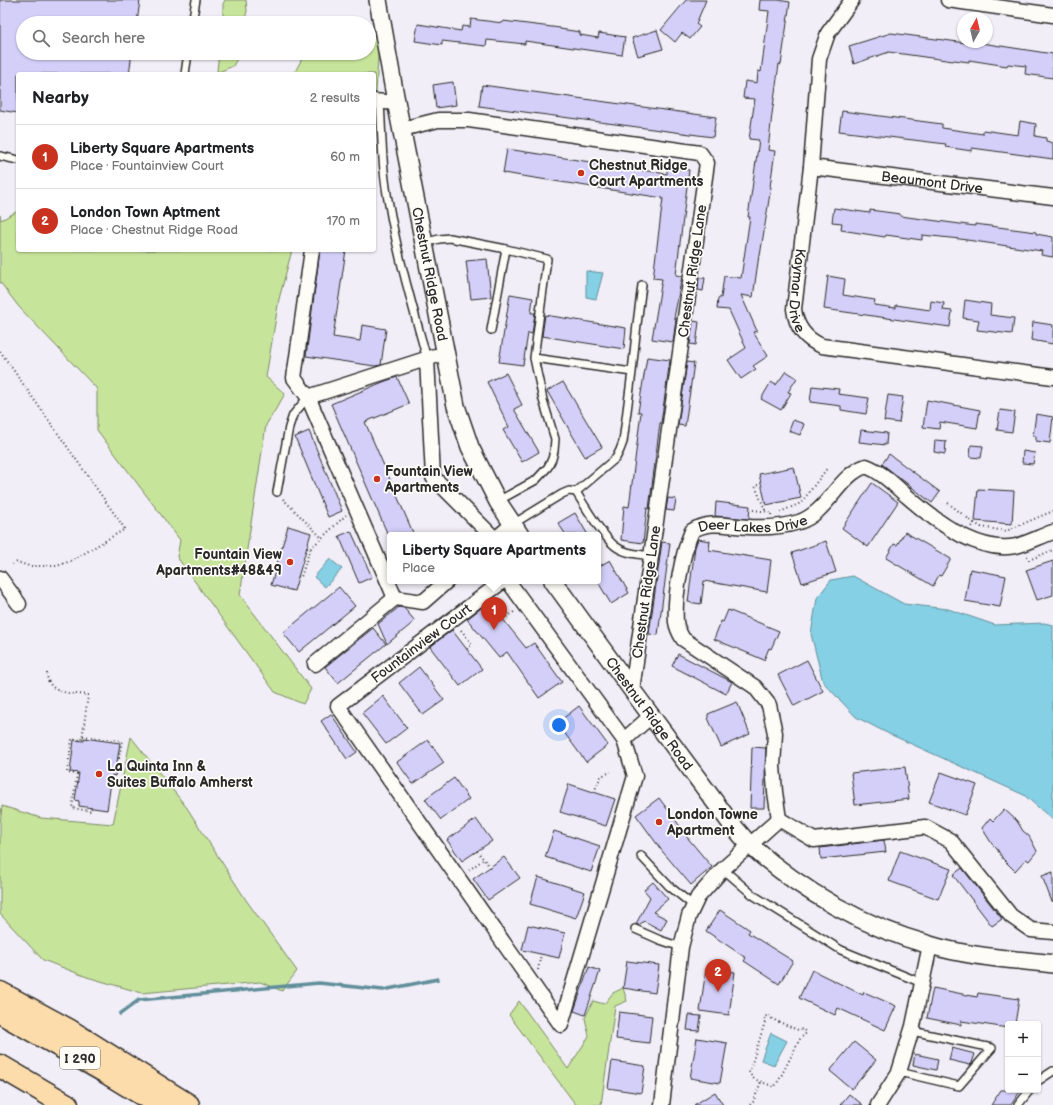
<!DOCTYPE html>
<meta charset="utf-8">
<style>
:root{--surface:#fff;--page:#f2f2f2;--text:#202124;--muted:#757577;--line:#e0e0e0;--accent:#c8321e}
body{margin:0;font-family:"Balsamiq Sans",sans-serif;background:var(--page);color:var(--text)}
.controls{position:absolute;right:12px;bottom:12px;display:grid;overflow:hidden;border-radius:4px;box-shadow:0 1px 3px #0004}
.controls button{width:36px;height:36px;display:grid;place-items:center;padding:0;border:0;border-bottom:1px solid var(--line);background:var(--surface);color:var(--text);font:20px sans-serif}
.compass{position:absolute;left:957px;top:12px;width:36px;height:36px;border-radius:50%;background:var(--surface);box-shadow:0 1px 3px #0004;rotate:8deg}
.you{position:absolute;left:559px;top:725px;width:14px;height:14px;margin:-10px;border:3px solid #fff;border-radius:50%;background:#1a73e8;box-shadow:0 0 0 6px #1a73e833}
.badge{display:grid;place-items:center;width:26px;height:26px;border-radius:50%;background:var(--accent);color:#fff;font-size:13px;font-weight:700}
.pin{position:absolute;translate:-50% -33px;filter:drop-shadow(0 1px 2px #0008)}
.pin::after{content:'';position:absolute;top:21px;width:14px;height:12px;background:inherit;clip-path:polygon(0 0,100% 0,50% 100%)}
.popup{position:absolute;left:387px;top:532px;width:214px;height:52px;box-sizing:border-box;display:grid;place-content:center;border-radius:4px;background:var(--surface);filter:drop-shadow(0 1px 3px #0005);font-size:13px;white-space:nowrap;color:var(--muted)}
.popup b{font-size:15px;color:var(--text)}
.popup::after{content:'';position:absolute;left:50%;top:100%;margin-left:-8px;border:8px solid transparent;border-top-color:var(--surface)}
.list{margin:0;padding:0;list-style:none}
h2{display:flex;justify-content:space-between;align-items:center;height:52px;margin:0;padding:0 16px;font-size:17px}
h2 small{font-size:13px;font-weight:400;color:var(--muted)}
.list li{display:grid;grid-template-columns:26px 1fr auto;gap:12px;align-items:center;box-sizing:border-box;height:64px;padding:0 16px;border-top:1px solid var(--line)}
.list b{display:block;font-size:15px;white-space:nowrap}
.list p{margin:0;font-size:13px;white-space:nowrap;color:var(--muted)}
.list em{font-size:13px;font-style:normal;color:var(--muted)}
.icon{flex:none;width:22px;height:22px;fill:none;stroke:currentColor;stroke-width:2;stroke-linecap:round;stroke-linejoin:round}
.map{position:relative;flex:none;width:1053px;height:1105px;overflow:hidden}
.search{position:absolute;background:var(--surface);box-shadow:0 1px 3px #0004;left:16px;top:16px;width:360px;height:44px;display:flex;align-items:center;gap:10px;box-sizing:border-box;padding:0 14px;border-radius:22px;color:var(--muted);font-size:15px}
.panel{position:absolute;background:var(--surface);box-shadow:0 1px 3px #0004;left:16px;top:72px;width:360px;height:180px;border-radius:4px}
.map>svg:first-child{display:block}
</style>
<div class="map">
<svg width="1053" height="1105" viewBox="0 0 1053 1105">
<rect width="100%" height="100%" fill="#f1eef7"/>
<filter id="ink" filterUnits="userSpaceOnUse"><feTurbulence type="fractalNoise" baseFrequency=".025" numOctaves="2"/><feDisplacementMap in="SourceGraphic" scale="8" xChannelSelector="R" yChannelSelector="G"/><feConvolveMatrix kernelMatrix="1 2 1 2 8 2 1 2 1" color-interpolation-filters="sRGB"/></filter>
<g filter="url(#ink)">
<path fill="#c7e49b" stroke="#798863" d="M225 0H246L247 11 244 23H223V4Z
M369 32 379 39 376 93 374 92V74H291L296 70 305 53H369Z
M219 53H240L233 66 219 72 217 71Z
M18 211V250H292L279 299 266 377 285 394 266 425 240 595 311 689 303 704 275 692 177 557 180 540 97 430V389L19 307 0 282V215L1 220Z
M131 737 187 808 246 900 297 971 282 991 260 982 142 993 87 977 43 960 0 914V824L2 806 41 818 113 824Z
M623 988 627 1001 615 1006 601 1105H576L509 1015 519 1001 568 1069 589 1036 585 1018 593 1001 604 1004 613 993Z"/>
<path fill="#85d0e4" stroke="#618e9a" d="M586 271 603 273 596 299 586 297Z
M330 559 342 569 325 587 314 577Z
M853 576 904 604 948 609 995 625 1044 623 1053 625V820L1024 795 885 732 856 717 823 682 811 634 817 598 831 580Z
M771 1033 787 1041 774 1065 761 1060Z"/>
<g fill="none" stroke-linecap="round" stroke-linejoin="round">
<path stroke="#618e9a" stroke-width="3.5" d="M120 1014 139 1000 319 983 383 990 438 979"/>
</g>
<path fill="#d4cff8" stroke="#2b2b2b" d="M0 0H140L137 23H23V53H132L129 74H18V113L0 110Z
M686 0H706L696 24 700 27 690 39 682 33 675 42 661 30Z
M760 0H778L790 2 781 65 779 64 772 114 768 150 775 151 770 187H771L760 256 759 255 753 297 741 295 757 331 753 332 768 356 753 366 756 369 741 379 728 360 746 348 729 310 717 309 718 298H721L724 276 741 278 750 217H748L759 140 749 139 755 99 743 98 745 81 757 83 758 71 761 72 769 11 759 10Z
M471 19 503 23V21L560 28V29L580 32V35L598 38 599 33 625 37 622 55 525 41V44L487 40 486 46 442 41V45L415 41 418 24 461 31 462 26 470 27Z
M657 30 663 49 638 56 632 38Z
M891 33 981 45V43L1053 54V78L1025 74 1026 66 1008 64 1007 66 969 60V62L954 60 953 61 889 52 854 64 849 46Z
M453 82 456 105 436 108 433 85Z
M482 85 716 117 713 137 479 106Z
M842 111 942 124V128L983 134V130L1018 135 1020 121 1036 124 1035 136 1046 138V141L1053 143V159L972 148V151L945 147 946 144 839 131Z
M507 149 667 174V168L689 170 676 275 682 276 674 318 676 319 673 342 652 339 662 279 653 278 663 198 503 173Z
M834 208 870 213V210L900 214V216L975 226V224L1036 232V234L1053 237V257L1041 255 1042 251 960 239 922 235V240L886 235 885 237 841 230 842 223 832 222Z
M320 250H346L333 337 360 341 362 325 386 329 381 365 375 366 306 356Z
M487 259 491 297 471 299 466 261Z
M828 276 845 279 843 295 875 300 874 305 896 308V305L930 310 931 301 944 303 943 310 952 311 950 327 824 309Z
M699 278H705L703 291 698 290Z
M510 294 533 298 531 313H535L532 334 528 333 523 365 499 362Z
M965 300 991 304 990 315 1014 318 1012 334 977 330 979 320 963 318Z
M545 315 626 328 624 349 542 336Z
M693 321 699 322 696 345 690 344Z
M1033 322 1053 325V344L1031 340Z
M647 357 670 360 661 423H660L649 509 647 508 643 543 621 540 624 506 629 507 641 412H638Z
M687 362 694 363 685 426 678 425Z
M786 371 797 378 788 392 791 393 781 410 761 399 771 382 776 385Z
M506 373 522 405 514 409 539 452 522 462 503 430 509 427 487 382Z
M397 377 409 404 365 422 414 535H388L331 404 383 382Z
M563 382 602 447 585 457 547 391Z
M812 386 839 389 838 394 869 398 866 414 841 410V406L810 402Z
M888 395 903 397 899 423 884 421Z
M927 400 980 410 977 428 940 422 939 429 923 427Z
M1000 410 1015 412 1012 432 997 430Z
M1036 414 1053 417 1050 443 1036 441V436H1033Z
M793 420 804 424 800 435 789 431Z
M861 430 887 433 886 445 859 442Z
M309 431 342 511 328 517 295 437Z
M935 440 946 441 945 454 934 452Z
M971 445 983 446 981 458 970 457Z
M1023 451 1035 453 1033 464 1022 463Z
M889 454 940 492 932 503 882 464Z
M794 467 801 498 766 505 759 474Z
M872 483 898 502 868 547 842 528Z
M978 489 1014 491 1012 524 975 521Z
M668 498 676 499 674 511 666 510Z
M716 502 750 506 749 519 715 516Z
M575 513 588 535H566L558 523Z
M288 526 311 533 294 591 271 585Z
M351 531 372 577 359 583 339 536Z
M905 532 951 559 941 576 939 575 933 586 886 558 894 544 897 545Z
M698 539 710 541 709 550 771 560 767 592 704 581 701 604 688 602 695 547Z
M826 541 836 572 802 583 792 553Z
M662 542 670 543 658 635 649 634Z
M610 560 629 593 611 604 598 582V567Z
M1053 561V595L1037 600 1026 570Z
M970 569 1006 576 1000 607 965 601Z
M339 587 355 606 299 652 283 633Z
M489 602 526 648 534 643 562 682 539 698 507 652 499 658 467 619Z
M399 607 404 608 415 621 387 644 378 624Z
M728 610 779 631 771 649 769 648 764 660 714 639 721 621 723 622Z
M373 628 386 644 338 683 325 667Z
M452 630 482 669 460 686 430 647Z
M678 654 732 682 726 694 672 666Z
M807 660 823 691 794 706 778 675Z
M419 667 444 700 423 715 399 683Z
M383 696 407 728 386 744 362 713Z
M737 702 750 734 721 747 708 718V714Z
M579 706 608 745 586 762 557 723Z
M331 714 357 752 347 759 321 721Z
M84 738 120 743 115 776 112 775 107 810 79 806V801L75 800 79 773 70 772 74 740 84 741Z
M428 740 444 763 413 784 397 762Z
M752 747 766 748 764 808H750Z
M905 767 909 799 855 805 851 773Z
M941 772 977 785 965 815 929 802Z
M454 778 469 799 441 820 425 799Z
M569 784 615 799 606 826 560 812Z
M659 798 682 829 681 830 712 867 691 885 662 851 636 815Z
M1004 809 1017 821 1023 831 1029 836 1037 851 1029 861 1026 859 1015 871 1003 859 997 849 992 844 982 828 990 818 993 821Z
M476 819 492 841 462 861 447 840Z
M554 831 600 846 591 872 545 857Z
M884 840 886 852 821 859 820 848Z
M900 851 951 869 938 899 889 881Z
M504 857 520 878 488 900 473 879Z
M962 868 1002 919 992 926 953 875Z
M1053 872V901L1052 902 1042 876Z
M538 877 585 892 576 918 530 904Z
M653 882 668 899 653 912 667 919 661 930 644 921 639 925 636 924 650 897 644 890Z
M720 910 750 930 748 933 793 961 779 984 744 961 746 958 706 931Z
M528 925 565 933 559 958 522 950Z
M627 961 659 965 655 993 623 988Z
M589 967 600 971 585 1015 574 1011Z
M706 969 735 972 729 1015 700 1011Z
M812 970 863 995 864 992 896 1006 885 1030 838 1008 835 1015 799 998Z
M933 988 977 997 978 993 1019 999 1015 1024H1008V1028L961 1021V1025L927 1018Z
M619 1012 652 1016 649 1043 616 1039Z
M689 1015 701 1016 699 1031 687 1030Z
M697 1038 727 1043 720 1083 690 1078Z
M854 1042 876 1060 852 1089 830 1071Z
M952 1048 975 1054 972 1063 970 1065 949 1060Z
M915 1054 938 1059 936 1070 913 1065Z
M612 1061 645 1066 641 1093 608 1088Z
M1001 1090H1021L1011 1105H991Z
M715 1092 723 1105H694Z
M849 1094 863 1105H840Z"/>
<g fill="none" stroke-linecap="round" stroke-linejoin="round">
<defs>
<path id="service" d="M192 23 196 0
M185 74 188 53
M380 101C382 136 382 171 389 205 398 257 413 308 427 359
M0 156 18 160
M424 243 439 239 450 238 506 249 547 259 534 358 543 400 555 439 554 451 552 459 548 467 536 480 498 501
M491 330 506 249
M534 358 632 372 623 442 620 450 616 458 576 492
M632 372 637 324 642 285
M277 492 289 427 293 415 308 397
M513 524 562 494 569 491 576 492C585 506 602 536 615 546 625 554 639 554 651 556
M641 856 669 886 694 906
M723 869 753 895 841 950 922 983
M635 929 660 940 681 947
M899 1072 959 1086 992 1048 912 1031
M1038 1081 1053 1071
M1018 1105 1030 1090"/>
<g id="minor">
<path id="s1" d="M852 0 828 33 819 59 811 167 794 309C796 327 805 339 822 346L1053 377"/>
<path d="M948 0 1053 15"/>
<path d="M374 101 396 103"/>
<path d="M402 129 438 120H469L700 153 707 163 632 690"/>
<path id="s2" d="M811 167 1053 197"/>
<path d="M312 250 294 378 308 397 395 598"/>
<path d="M427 359 433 477 491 535"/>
<path d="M308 397 435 356"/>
<path d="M500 535 513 524"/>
<path d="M0 578 19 604"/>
<path d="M503 581 338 706 561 1025 635 776 624 740 508 581"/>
<path d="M315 664 395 598 423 602 447 581"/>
<path d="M624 740 651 716"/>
<path id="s3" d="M779 819 775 792 773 766 775 733 769 705 755 687 683 639C680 634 677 629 676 622 674 597 682 554 692 531 709 520 728 526 748 527 765 528 783 527 799 522 829 512 837 476 866 466 882 472 894 485 908 497 934 520 978 554 1016 546 1028 543 1041 536 1053 532"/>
<path d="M662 1105 681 947 689 916 698 897 723 869 779 819 814 840 925 827 951 841 1011 916 1031 930 1053 932"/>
<path d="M878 1105 899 1072 913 1026 930 945"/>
</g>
<g id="tertiary">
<path id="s4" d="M378 0 395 96 456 406 470 447 498 502 520 535"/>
<path id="s5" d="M553 581 632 690 732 825C738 831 744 839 750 845 801 891 864 927 930 945 969 957 1012 959 1053 964"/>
</g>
<path id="motorway" d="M0 993 70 1031 188 1105
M0 1012 106 1072 160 1105
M0 1066 67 1105"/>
</defs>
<use href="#service" stroke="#2b2b2b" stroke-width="10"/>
<use href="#minor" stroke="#2b2b2b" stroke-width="17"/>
<use href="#tertiary" stroke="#2b2b2b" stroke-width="20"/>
<use href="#motorway" stroke="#2b2b2b" stroke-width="25"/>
<path stroke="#2b2b2b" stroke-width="2" stroke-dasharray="1 3" stroke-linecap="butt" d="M0 351 125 529 73 560 57 566H29L17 562 12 564
M758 485 755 486 766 512
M283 499 322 538
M948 503 974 523 972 527
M753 510 771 512V515
M780 512 801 503 828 467
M974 523 981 527 1006 531 1053 511
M307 548 310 549 346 515
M1027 556 1029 560 1053 550
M298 576 301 577 310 549
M503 619 514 612
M461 630 472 644 467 649
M47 673C47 695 72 693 88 695L82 740 72 739 67 773 77 774 72 808 91 811V808
M83 736 122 741 119 758 118 757
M594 792 601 776 611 772
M477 851 490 867
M469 870 484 859
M538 970 541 954
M769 1015 772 1019 798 1030 803 1029 806 1033 804 1036 801 1037 779 1080 775 1086H772L754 1079 749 1073 765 1022 764 1017Z
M750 1105 753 1102 761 1082"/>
<use href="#service" stroke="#fdfcf7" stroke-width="7"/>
<use href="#minor" stroke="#fdfcf7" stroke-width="14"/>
<use href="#tertiary" stroke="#fdfcf7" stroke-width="17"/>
<use href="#motorway" stroke="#fddcac" stroke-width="22"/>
</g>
</g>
<g fill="#c8321e" stroke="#fdfcf7" stroke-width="1.5">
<circle cx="581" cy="173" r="4"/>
<circle cx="377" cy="479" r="4"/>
<circle cx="290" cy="562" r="4"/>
<circle cx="99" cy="774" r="4"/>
<circle cx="659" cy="822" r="4"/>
</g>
<g text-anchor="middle" stroke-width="3.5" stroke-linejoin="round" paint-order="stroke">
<rect fill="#fdfcf7" stroke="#6a6a68" stroke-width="1" x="60" y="1047" width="40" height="22" rx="3"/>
<g font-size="13" font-weight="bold" fill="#2b2b2b">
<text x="80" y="1063">I 290</text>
</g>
<g font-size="14" font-weight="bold" fill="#2b2b2b" stroke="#fdfcf7" text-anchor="start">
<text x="589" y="170">Chestnut Ridge<tspan x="589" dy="16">Court Apartments</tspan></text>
<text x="385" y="476">Fountain View<tspan x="385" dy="16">Apartments</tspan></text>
<text x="282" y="559" text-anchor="end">Fountain View<tspan x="282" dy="16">Apartments#48&amp;49</tspan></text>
<text x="107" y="771">La Quinta Inn &amp;<tspan x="107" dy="16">Suites Buffalo Amherst</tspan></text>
<text x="667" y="819">London Towne<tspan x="667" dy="16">Apartment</tspan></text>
</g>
<g font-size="14" fill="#2b2b2b" stroke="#fdfcf7">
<text dy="5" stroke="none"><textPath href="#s2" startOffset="122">Beaumont Drive</textPath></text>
<text transform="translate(692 271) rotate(-82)" y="5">Chestnut Ridge Lane</text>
<text dy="5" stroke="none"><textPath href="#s4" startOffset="279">Chestnut Ridge Road</textPath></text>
<text dy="5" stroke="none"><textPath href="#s1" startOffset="301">Kaymar Drive</textPath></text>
<text dy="5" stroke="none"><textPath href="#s3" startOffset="398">Deer Lakes Drive</textPath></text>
<text transform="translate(646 592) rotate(-82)" y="5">Chestnut Ridge Lane</text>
<text transform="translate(421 643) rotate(-37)" y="5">Fountainview Court</text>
<text dy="5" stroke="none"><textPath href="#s5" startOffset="164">Chestnut Ridge Road</textPath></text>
</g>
</g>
</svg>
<div class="controls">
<button>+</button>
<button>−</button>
</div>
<svg class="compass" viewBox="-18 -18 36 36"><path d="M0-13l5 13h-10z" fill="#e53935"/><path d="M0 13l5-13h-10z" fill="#757577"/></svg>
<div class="you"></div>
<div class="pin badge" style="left:494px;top:630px">1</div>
<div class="popup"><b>Liberty Square Apartments</b>Place</div>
<div class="pin badge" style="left:718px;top:992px">2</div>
<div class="search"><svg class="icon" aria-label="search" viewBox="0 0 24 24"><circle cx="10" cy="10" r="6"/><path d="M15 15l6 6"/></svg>Search here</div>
<section class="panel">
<h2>Nearby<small>2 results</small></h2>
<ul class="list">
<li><span class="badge">1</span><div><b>Liberty Square Apartments</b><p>Place · Fountainview Court</p></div><em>60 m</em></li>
<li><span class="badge">2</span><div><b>London Town Aptment</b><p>Place · Chestnut Ridge Road</p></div><em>170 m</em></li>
</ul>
</section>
</div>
